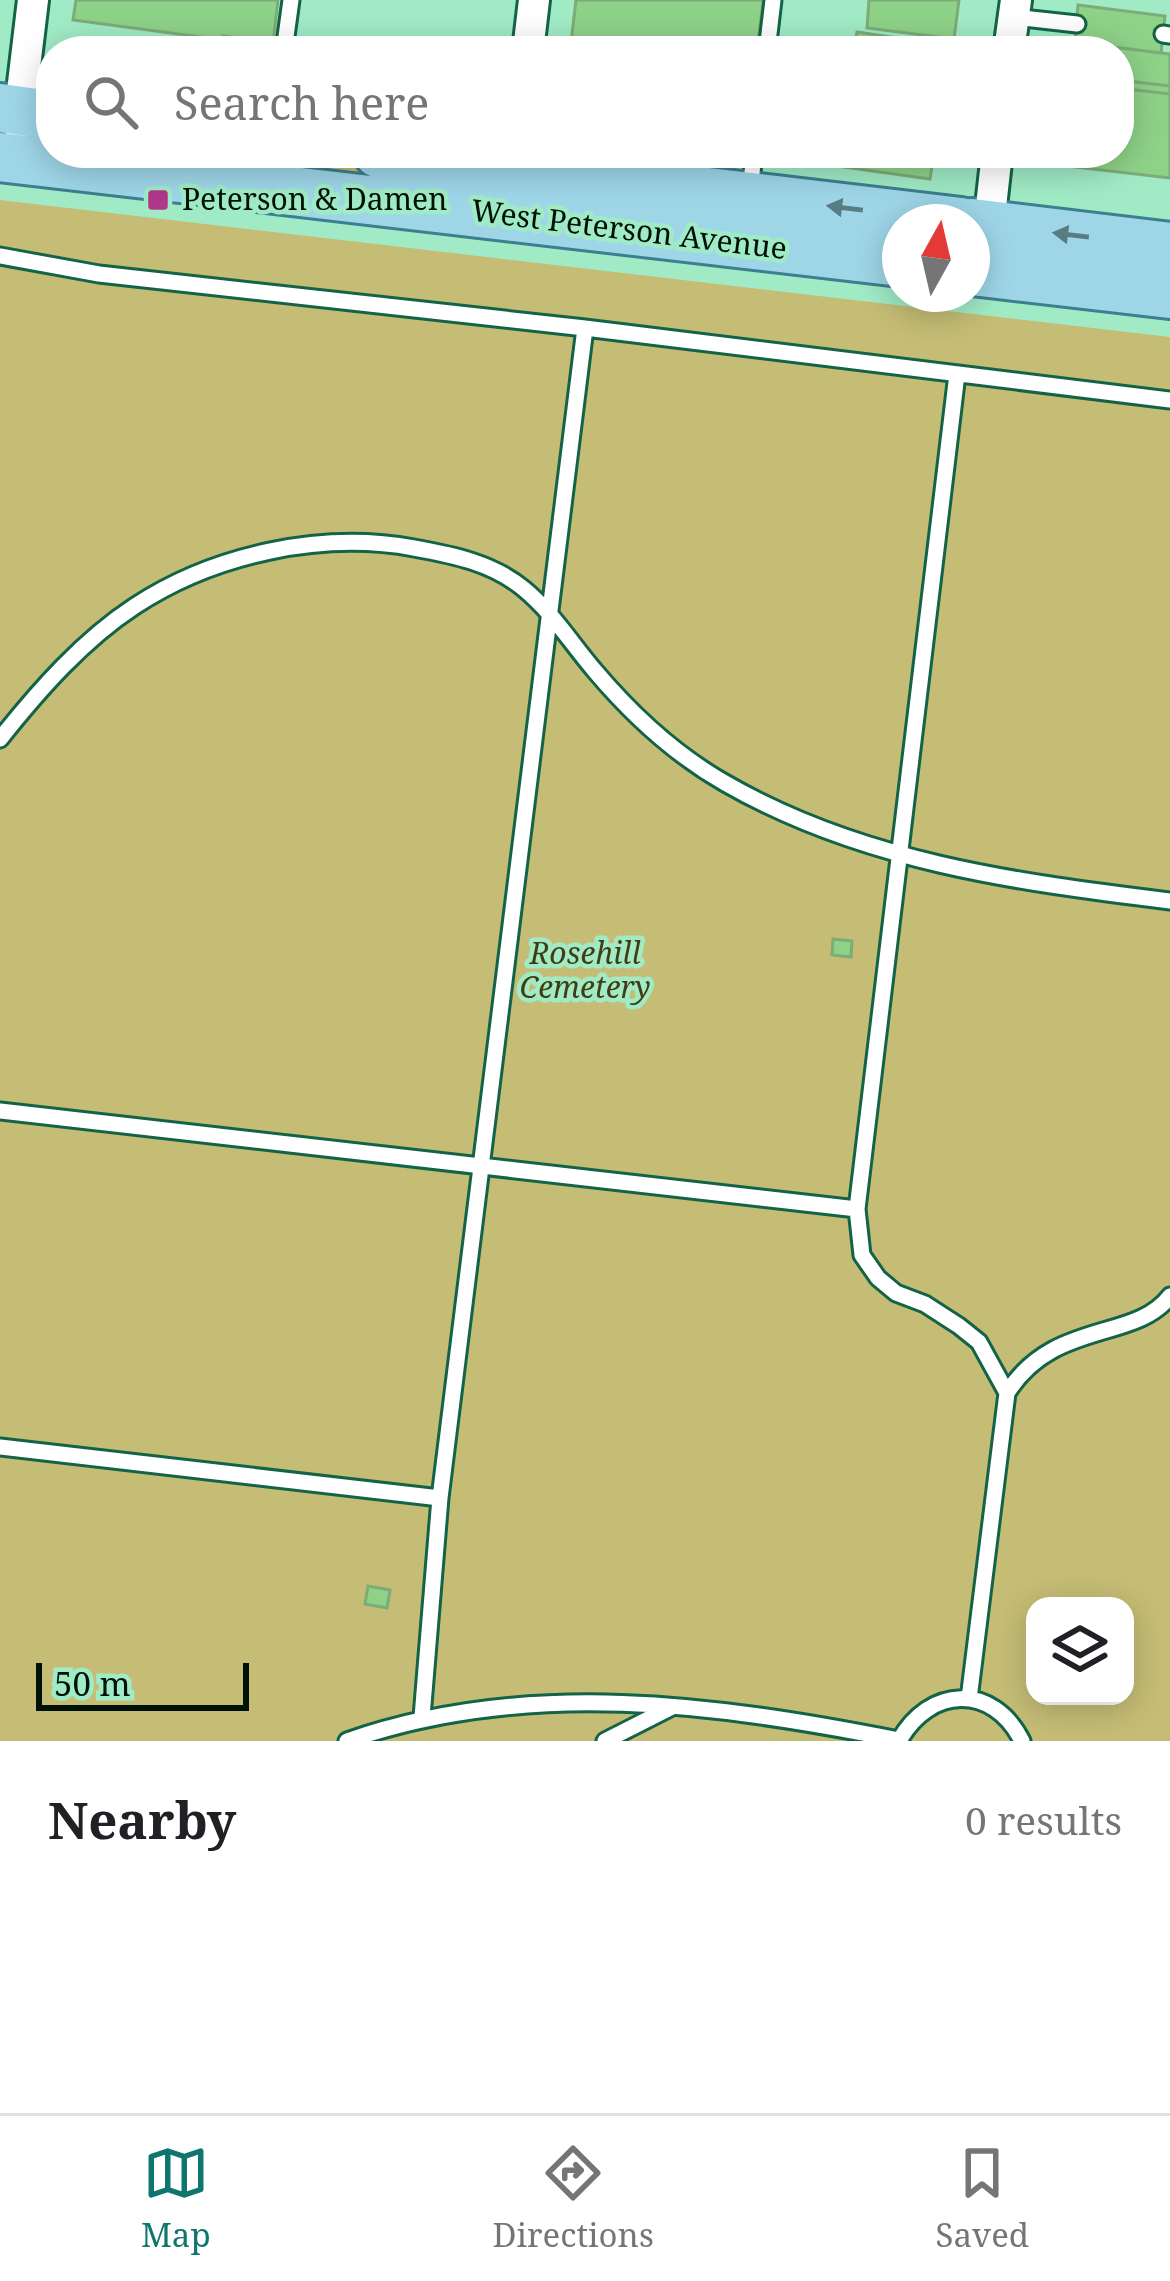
<!DOCTYPE html>
<style>
:root{--surface:#fff;--page:#f6f6f6;--text:#202124;--muted:#757577;--line:#e0e0e0;--accent:#0f766e}
body{margin:0;font-family:"Noto Serif",serif;background:var(--page);color:var(--text)}
.controls{position:absolute;right:36px;bottom:36px;display:grid;overflow:hidden;border-radius:24px;box-shadow:0 6px 30px #0003}
.controls button{width:108px;height:108px;display:grid;place-items:center;padding:0;border:0;border-bottom:3px solid var(--line);background:var(--surface);color:var(--text);font:60px sans-serif}
.compass{position:absolute;left:882px;top:204px;width:108px;height:108px;border-radius:50%;background:var(--surface);box-shadow:0 6px 30px #0003;rotate:8deg}
.scale{position:absolute;left:36px;bottom:30px;width:213px;box-sizing:border-box;padding-left:12px;border:6px solid #001108;border-top:0;font-size:33px;line-height:42px;white-space:nowrap;color:#001108;-webkit-text-stroke:9px #a0ebc6;paint-order:stroke}
.list{margin:0;padding:0;list-style:none}
h2{display:flex;justify-content:space-between;align-items:center;height:156px;margin:0;padding:0 48px;font-size:51px}
h2 small{font-size:39px;font-weight:400;color:var(--muted)}
.icon{flex:none;width:66px;height:66px;fill:none;stroke:currentColor;stroke-width:2;stroke-linecap:round;stroke-linejoin:round}
.map{position:relative;flex:none;width:1170px;height:1741px;overflow:hidden}
.search{position:absolute;background:var(--surface);box-shadow:0 6px 30px #0003;left:36px;right:36px;top:36px;height:132px;display:flex;align-items:center;gap:30px;box-sizing:border-box;padding:0 42px;border-radius:48px;color:var(--muted);font-size:45px}
.sheet{height:372px;background:var(--surface)}
nav{display:flex;justify-content:space-around;align-items:center;box-sizing:border-box;height:168px;border-top:3px solid var(--line);background:var(--surface);font-size:33px;color:var(--muted)}
nav a{display:grid;justify-items:center;gap:6px}
nav .on{color:var(--accent)}
.map>svg:first-child{display:block}
</style>
<div class="map">
<svg width="1170" height="1741" viewBox="0 0 1170 1741">
<rect width="100%" height="100%" fill="#a0ebc6"/>
<path fill="#c5bd75" fill-rule="evenodd" d="M111 153H235L636 200 635 211Z
M0 200 1170 337V1741H0ZM1035 1606H1125V1696H1035Z"/>
<path fill="#8ed288" stroke="#7dac78" stroke-width="3" d="M76 0H278L273 42 223 36V40L73 20Z
M576 0H763L757 51H570Z
M869 0H959L954 39 867 28Z
M1078 5 1165 16 1161 53 1075 42Z
M857 32 912 40 910 51H854Z
M1063 41 1170 54V94L1119 88V51H1062Z
M1119 80 1170 86V178L1058 165 1060 153H1119Z
M802 153H934L930 179 801 161Z
M833 939 852 941 851 957 832 955Z
M368 1586 390 1590 387 1608 365 1604Z"/>
<g fill="none" stroke-linecap="round" stroke-linejoin="round">
<defs>
<path id="service" d="M1014 17 1077 24
M1163 34 1170 35
M284 51 291 0
M767 51 773 0
M750 192 754 153
M0 256 99 274 585 328 1170 400
M0 739C39 690 83 640 135 606 214 554 322 531 414 548 453 555 493 563 524 589 553 613 571 643 595 671 633 716 674 754 725 783 862 862 1016 882 1170 901
M0 1111 857 1209 862 1255 878 1278 896 1293 925 1304 959 1326 979 1342 1007 1393 969 1699
M857 1209 957 374
M1007 1393C1054 1319 1135 1342 1170 1296
M0 1447 440 1498
M422 1717 440 1498 585 328
M347 1741C527 1678 716 1704 899 1740
M605 1741 672 1707
M899 1741C929 1686 993 1683 1022 1741"/>
<path id="minor" d="M528 51 534 0
M1009 51 1016 0
M18 125 33 0
M987 242 997 153"/>
<path id="primary" d="M0 108 51 115
M378 153 961 222
M0 157 900 262
M972 223 1170 247
M972 271 1170 294"/>
</defs>
<use href="#service" stroke="#136446" stroke-width="21"/>
<use href="#minor" stroke="#136446" stroke-width="36"/>
<use href="#primary" stroke="#3c7f90" stroke-width="54"/>
<use href="#service" stroke="#fff" stroke-width="15"/>
<use href="#minor" stroke="#fff" stroke-width="30"/>
<use href="#primary" stroke="#9ed6e8" stroke-width="48"/>
</g>
<defs><path id="oneway-solid" d="M-6-.8H1V-3.2L6.5 0L1 3.2V.8H-6Z" transform="scale(3)"/></defs>
<g fill="#577d83">
<use href="#oneway-solid" transform="translate(845 208) rotate(-173)"/>
<use href="#oneway-solid" transform="translate(1071 235) rotate(-173)"/>
</g>
<rect fill="#b0378b" stroke="#a0ebc6" stroke-width="4.5" x="146" y="188" width="24" height="24" rx="6"/>
<g text-anchor="middle" stroke-width="9" stroke-linejoin="round" paint-order="stroke">
<g font-size="30" fill="#001108" stroke="#a0ebc6" text-anchor="start">
<text x="182" y="210">Peterson &amp; Damen</text>
</g>
<g font-size="30" fill="#001108" stroke="#a0ebc6">
<text transform="translate(629 230) rotate(7)" y="10">West Peterson Avenue</text>
</g>
<g font-size="30" font-style="italic" fill="#413c11" stroke="#a0ebc6">
<text x="585" y="964">Rosehill<tspan x="585" dy="34">Cemetery</tspan></text>
</g>
</g>
</svg>
<div class="controls">
<button><svg class="icon" aria-label="layers" viewBox="0 0 24 24"><path d="M12 4l9 5-9 5-9-5zM3 14l9 5 9-5"/></svg></button>
</div>
<svg class="compass" viewBox="-18 -18 36 36"><path d="M0-13l5 13h-10z" fill="#e53935"/><path d="M0 13l5-13h-10z" fill="#757577"/></svg>
<div class="scale">50 m</div>
<div class="search"><svg class="icon" aria-label="search" viewBox="0 0 24 24"><circle cx="10" cy="10" r="6"/><path d="M15 15l6 6"/></svg>Search here</div>
</div>
<section class="sheet">
<h2>Nearby<small>0 results</small></h2>
<ul class="list">
</ul>
</section>
<nav>
<a class="on"><svg class="icon" aria-label="map" viewBox="0 0 24 24"><path d="M3 6l6-2 6 2 6-2v14l-6 2-6-2-6 2zM9 4v14M15 6v14"/></svg>Map</a>
<a><svg class="icon" aria-label="directions" viewBox="0 0 24 24"><path d="M12 3l9 9-9 9-9-9zM9 14v-3h6M13 9l2 2-2 2"/></svg>Directions</a>
<a><svg class="icon" aria-label="saved" viewBox="0 0 24 24"><path d="M7 4h10v16l-5-4-5 4z"/></svg>Saved</a>
</nav>
